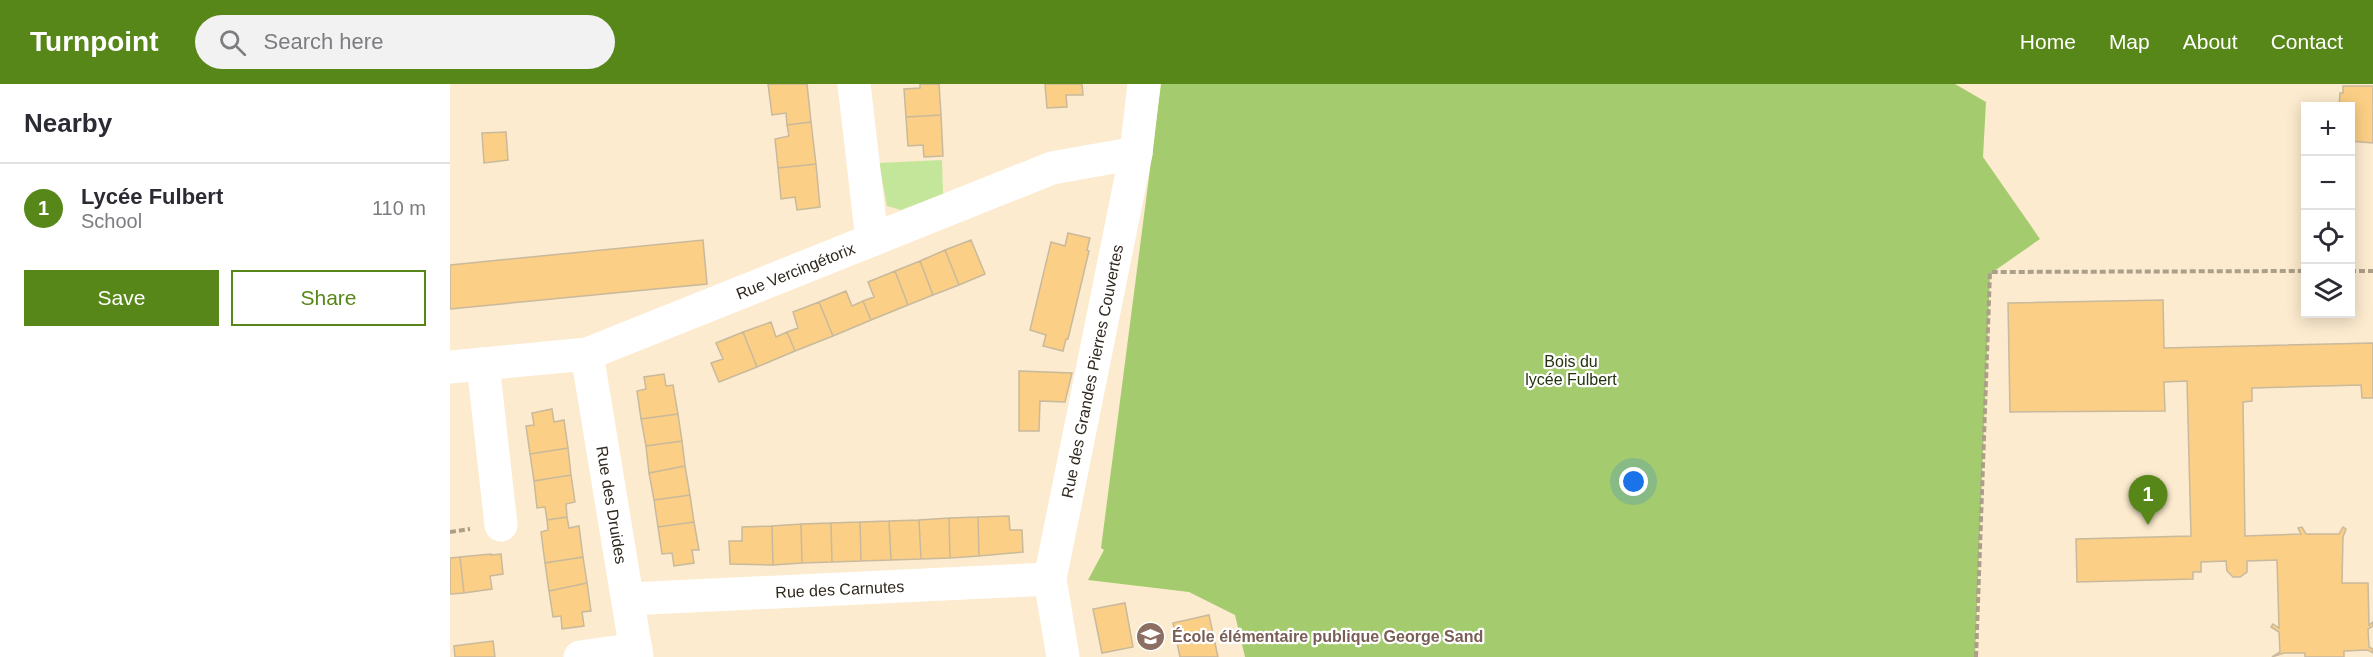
<!DOCTYPE html>
<meta charset="utf-8">
<style>
:root{--surface:#fff;--page:#f2f2f3;--text:#2b2b33;--muted:#7c7c81;--line:#e1e1e2;--accent:#588719}
body{margin:0;font-family:Arial,sans-serif;background:var(--page);color:var(--text)}
.controls{position:absolute;right:18px;top:18px;display:grid;overflow:hidden;border-radius:0px;box-shadow:0 3px 15px #0003}
.controls button{width:54px;height:54px;display:grid;place-items:center;padding:0;border:0;border-bottom:2px solid var(--line);background:var(--surface);color:var(--text);font:30px sans-serif}
.you{position:absolute;left:1184px;top:398px;width:21px;height:21px;margin:-15px;border:4px solid #fff;border-radius:50%;background:#1a73e8;box-shadow:0 0 0 9px #1a73e833}
.badge{display:grid;place-items:center;width:39px;height:39px;border-radius:50%;background:var(--accent);color:#fff;font-size:20px;font-weight:700}
.pin{position:absolute;translate:-50% -50px;filter:drop-shadow(0 2px 3px #0008)}
.pin::after{content:'';position:absolute;top:32px;width:21px;height:18px;background:inherit;clip-path:polygon(0 0,100% 0,50% 100%)}
.list{margin:0;padding:0;list-style:none}
h2{display:flex;justify-content:space-between;align-items:center;height:78px;margin:0;padding:0 24px;font-size:26px}
h2 small{font-size:20px;font-weight:400;color:var(--muted)}
.list li{display:grid;grid-template-columns:39px 1fr auto;gap:18px;align-items:center;box-sizing:border-box;height:90px;padding:0 24px;border-top:2px solid var(--line)}
.list b{display:block;font-size:22px;white-space:nowrap}
.list p{margin:0;font-size:20px;white-space:nowrap;color:var(--muted)}
.list em{font-size:20px;font-style:normal;color:var(--muted)}
.actions{display:flex;gap:12px;padding:18px 24px}
.actions a{flex:1;padding:14px 0;border:2px solid var(--accent);border-radius:0px;text-align:center;font-size:21px;color:var(--accent)}
.actions .main{background:var(--accent);color:#fff}
.icon{flex:none;width:33px;height:33px;fill:none;stroke:currentColor;stroke-width:2;stroke-linecap:round;stroke-linejoin:round}
.map{position:relative;flex:none;width:1923px;height:573px;overflow:hidden}
header{display:flex;align-items:center;gap:36px;box-sizing:border-box;height:84px;padding:0 30px;background:var(--accent);color:#fff}
header strong{font-size:28px}
nav{display:flex;gap:33px;margin-inline-start:auto;font-size:21px}
.search{width:420px;height:54px;background:var(--page);display:flex;align-items:center;gap:15px;box-sizing:border-box;padding:0 21px;border-radius:33px;color:var(--muted);font-size:22px}
main{display:flex}
aside{flex:1;background:var(--surface)}
.map>svg:first-child{display:block}
</style>
<header>
<strong>Turnpoint</strong>
<div class="search"><svg class="icon" aria-label="search" viewBox="0 0 24 24"><circle cx="10" cy="10" r="6"/><path d="M15 15l6 6"/></svg>Search here</div>
<nav><a>Home</a><a>Map</a><a>About</a><a>Contact</a></nav>
</header>
<main>
<aside>
<h2>Nearby<small></small></h2>
<ul class="list">
<li><span class="badge">1</span><div><b>Lycée Fulbert</b><p>School</p></div><em>110 m</em></li>
</ul>
<div class="actions"><a class="main">Save</a><a>Share</a></div>
</aside>
<div class="map">
<svg width="1923" height="573" viewBox="0 0 1923 573">
<rect width="100%" height="100%" fill="#fcebce"/>
<path fill="#c4e69b" d="M492 76 493 110 451 126 437 122 429 79Z"/>
<path fill="#a4cc6e" d="M711 0H1505L1536 18 1533 73 1590 155 1540 190 1525 573H795L785 531 739 508 638 496 654 466 651 464Z"/>
<path fill="#fbcf85" stroke="#c9b99d" stroke-width="1.5" d="M318 0H357L361 38 337 41 336 29 322 31Z
M470 0H489L491 31 456 33 454 5 470 4Z
M595 0H632L633 11H616L617 23 597 24Z
M1893 2H1923V59L1900 57V22H1889L1890 9H1893Z
M491 31 493 72 474 73 473 61 458 62 456 33Z
M361 38 366 80 328 84 325 55 339 52 337 41Z
M56 48 58 76 34 79 32 49Z
M366 80 370 123 347 126 345 113 331 115 328 84Z
M618 149 640 154 637 166 639 167 618 255H616L613 267 593 262 596 251 580 246 601 158 615 162Z
M253 156 257 200 0 225V181Z
M521 156 535 190 509 201 495 166Z
M495 166 509 201 483 211 470 177Z
M470 177 483 211 458 221 445 187Z
M445 187 458 221 421 236 413 217 424 213 418 198Z
M396 207 402 222 413 217 421 236 383 252 369 218Z
M1713 216 1714 264 1923 259V314H1912L1911 301 1802 304V317L1793 318 1795 452 1851 450 1848 444 1852 443 1856 450H1889L1893 443 1896 445 1893 453 1892 499H1918L1919 541 1923 538V542L1918 545 1919 563 1923 565V569L1918 566 1894 567V573H1855V569H1834L1822 573 1830 568 1829 548 1821 543 1823 540 1829 544 1827 476 1797 477V488L1790 493H1783L1777 487 1776 477 1751 478V488H1743V495L1627 498 1626 455 1741 452 1737 297 1714 298 1715 327 1560 328 1558 219Z
M369 218 383 252 345 267 337 248 348 244 343 228Z
M321 238 326 253 337 248 345 267 307 283 293 248Z
M293 248 307 283 269 298 261 279 273 275 266 259Z
M569 287 622 289 615 318 590 317 589 347H569Z
M214 290 216 302 223 301 228 330 191 335 187 307 196 305 194 293Z
M102 325 104 338 114 336 118 364 80 370 76 342 84 341 82 329Z
M228 330 232 357 196 362 191 335Z
M232 357 235 382 199 389 196 362Z
M118 364 121 391 84 397 80 370Z
M235 382 240 411 204 416 199 389Z
M121 391 125 418 116 420 117 433 97 436 95 423 87 424 84 397Z
M240 411 244 438 208 443 204 416Z
M559 432 560 446H572L573 468 529 472 528 433Z
M117 433 119 444 129 442 133 473 95 479 91 448 98 446 97 436Z
M528 433 529 472 500 474 499 434Z
M499 434 500 474 471 475 469 436Z
M469 436 471 475 441 476 439 437Z
M439 437 441 476 411 477 410 438Z
M244 438 249 466H242L244 479 224 482 222 469 212 470 208 443Z
M410 438 411 477 382 478 381 439Z
M381 439 382 478 352 479 351 440Z
M351 440 352 479 323 481 322 442Z
M322 442 323 481 280 480 279 457H292V443Z
M41 470V471L51 470 53 490 40 492 42 505 14 509 10 473Z
M10 473 14 509 0 510V474Z
M133 473 137 499 99 507 95 479Z
M137 499 141 527 132 528 134 542 112 545 111 532 103 533 99 507Z
M675 519 683 563 652 569 643 525Z
M759 531 768 573H730L723 539Z
M43 557 45 573H5L4 562Z"/>
<g fill="none" stroke-linecap="round" stroke-linejoin="round">
<path stroke="#ac9f89" stroke-width="4" stroke-dasharray="6 3" stroke-linecap="butt" d="M1900 187H1923
M0 448 20 445
M1526 573 1540 188 1856 187"/>
<g stroke="#fff" stroke-width="33">
<path d="M404 0 422 156"/>
<path id="s1" d="M137 270 187 573"/>
<path d="M33 280 51 441"/>
<path id="s2" d="M0 283 137 270 602 84 686 69"/>
<path id="s3" d="M178 515 600 495"/>
<path d="M130 573 186 565"/>
<path id="s4" d="M613 573 600 495 686 69 694 0"/>
</g>
</g>
<defs>
<symbol id="school-disc" viewBox="-11 -11 22 22"><circle r="9.5" fill="#8d6e63" stroke="#fff"/><path d="M0-5L7-2L0 1L-7-2ZM-4 1L0 2.5L4 1V4Q0 6-4 4Z" fill="#fff"/></symbol>
</defs>
<g fill-rule="evenodd">
<use href="#school-disc" x="684" y="536" width="33" height="33"/>
</g>
<g text-anchor="middle" stroke-width="4.5" stroke-linejoin="round" paint-order="stroke">
<g font-size="16" fill="#30291f" stroke="#fff">
<text dy="6" stroke="none"><textPath href="#s2" startOffset="362">Rue Vercingétorix</textPath></text>
<text dy="6" stroke="none"><textPath href="#s4" startOffset="291">Rue des Grandes Pierres Couvertes</textPath></text>
<text dy="6" stroke="none"><textPath href="#s1" startOffset="153">Rue des Druides</textPath></text>
<text dy="6" stroke="none"><textPath href="#s3" startOffset="212">Rue des Carnutes</textPath></text>
</g>
<g font-size="16" fill="#24330c" stroke="#fff">
<text x="1121" y="283">Bois du<tspan x="1121" dy="18">lycée Fulbert</tspan></text>
</g>
<g font-size="16" font-weight="bold" fill="#785e54" stroke="#fff" text-anchor="start">
<text x="722" y="558">École élémentaire publique George Sand</text>
</g>
</g>
</svg>
<div class="controls">
<button>+</button>
<button>−</button>
<button><svg class="icon" aria-label="locate" viewBox="0 0 24 24"><circle cx="12" cy="12" r="6"/><path d="M12 2v4M12 18v4M2 12h4M18 12h4"/></svg></button>
<button><svg class="icon" aria-label="layers" viewBox="0 0 24 24"><path d="M12 4l9 5-9 5-9-5zM3 14l9 5 9-5"/></svg></button>
</div>
<div class="you"></div>
<div class="pin badge" style="left:1698px;top:441px">1</div>
</div>
</main>
